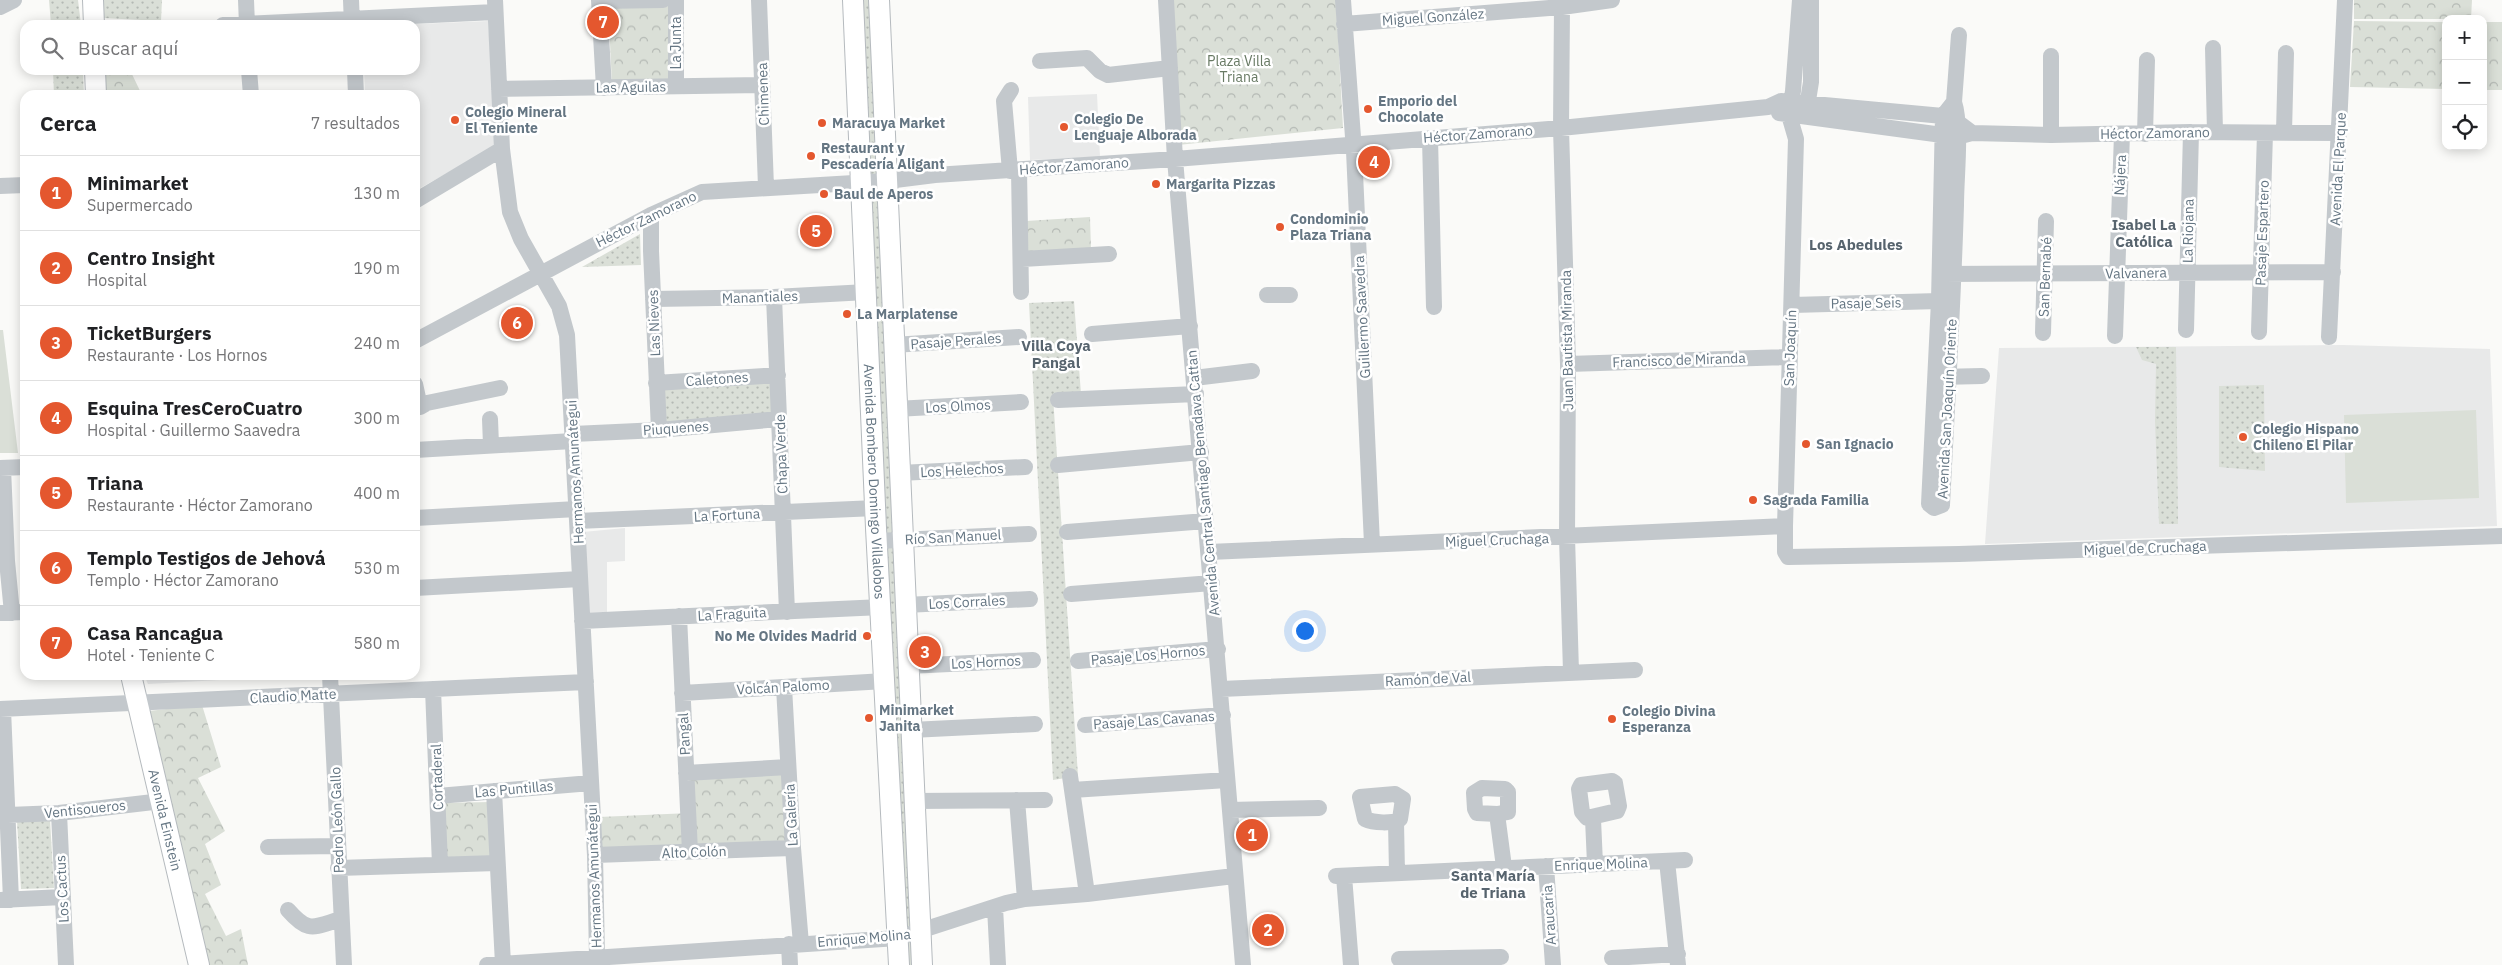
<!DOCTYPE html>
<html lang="es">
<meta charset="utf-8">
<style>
:root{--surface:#fff;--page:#f2f2f2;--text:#202124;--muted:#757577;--line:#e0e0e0;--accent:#e4572e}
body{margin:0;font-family:"IBM Plex Sans",sans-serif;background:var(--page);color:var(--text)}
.controls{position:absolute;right:15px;top:15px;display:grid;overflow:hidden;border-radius:10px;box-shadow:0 2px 12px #0003}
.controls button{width:45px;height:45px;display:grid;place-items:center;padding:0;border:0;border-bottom:1px solid var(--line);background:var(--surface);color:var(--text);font:25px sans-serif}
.you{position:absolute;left:1304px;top:630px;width:18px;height:18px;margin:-12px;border:4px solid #fff;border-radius:50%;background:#1a73e8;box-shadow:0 0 0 8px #1a73e833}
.badge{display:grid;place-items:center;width:32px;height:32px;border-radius:50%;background:var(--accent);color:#fff;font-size:16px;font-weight:700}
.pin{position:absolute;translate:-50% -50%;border:2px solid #fff;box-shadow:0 1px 5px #0006}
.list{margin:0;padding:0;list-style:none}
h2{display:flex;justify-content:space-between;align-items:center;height:65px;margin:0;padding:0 20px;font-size:21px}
h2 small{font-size:16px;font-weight:400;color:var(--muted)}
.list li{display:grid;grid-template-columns:32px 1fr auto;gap:15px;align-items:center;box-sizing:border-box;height:75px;padding:0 20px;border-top:1px solid var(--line)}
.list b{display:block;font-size:19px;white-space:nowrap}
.list p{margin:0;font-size:16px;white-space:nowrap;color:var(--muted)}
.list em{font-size:16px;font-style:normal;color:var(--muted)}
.icon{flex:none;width:28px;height:28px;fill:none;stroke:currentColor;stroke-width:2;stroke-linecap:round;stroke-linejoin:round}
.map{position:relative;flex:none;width:2502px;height:965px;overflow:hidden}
.search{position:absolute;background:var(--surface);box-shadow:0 2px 12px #0003;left:20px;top:20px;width:400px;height:55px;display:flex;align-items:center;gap:12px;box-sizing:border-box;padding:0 18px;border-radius:15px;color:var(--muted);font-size:19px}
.panel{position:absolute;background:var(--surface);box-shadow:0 2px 12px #0003;left:20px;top:90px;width:400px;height:590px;border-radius:15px}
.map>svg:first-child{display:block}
</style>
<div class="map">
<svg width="2502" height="965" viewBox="0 0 2502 965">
<defs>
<pattern id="grass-dots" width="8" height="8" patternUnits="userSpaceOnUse" patternTransform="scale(1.25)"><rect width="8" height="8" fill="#dadfd7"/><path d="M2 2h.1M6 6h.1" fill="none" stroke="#b4b9b4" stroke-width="1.8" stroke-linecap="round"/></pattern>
<pattern id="park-crowns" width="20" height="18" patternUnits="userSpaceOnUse" patternTransform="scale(1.25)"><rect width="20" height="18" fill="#dadfd7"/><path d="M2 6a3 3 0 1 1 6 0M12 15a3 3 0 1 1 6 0" fill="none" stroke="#b4b9b4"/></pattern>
</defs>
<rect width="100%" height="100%" fill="#fafaf8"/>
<path fill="#e8e9e9" d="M488 21 497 145 415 191V95H365L364 70H415V25H394Z
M1097 94 1100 157 1030 160 1028 97Z
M2343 345 2490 349 2497 526 1985 544 1999 348Z
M625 528V561L607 562V612L585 613 583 532Z
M144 675H311L148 684Z"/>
<path fill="url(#grass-dots)" d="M49 0H78L81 25H51Z
M100 0H162L161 21 102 18Z
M857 0H875L919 965H901Z
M53 70H83L84 95H54Z
M640 234 641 265 582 267Z
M1074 301 1081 394 1053 396 1078 776 1053 780 1029 303Z
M2136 347H2176L2178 524H2159L2155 421 2156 364 2142 360Z
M774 379 775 415 660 423 659 387Z
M2264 385 2265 471 2219 467V386Z
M50 820 54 888 21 889 17 821Z"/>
<path fill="url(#park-crowns)" d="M1161 0H1336L1343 128 1178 145Z
M2354 0H2472L2471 19H2354Z
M673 2 674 83 612 84 608 3Z
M2354 21 2446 22V89L2350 87Z
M2483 22H2502V90H2483Z
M104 70H130L142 95H105Z
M1090 217 1091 250 1027 253 1026 221Z
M202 705 221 767 198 778 225 831 205 844 221 885 205 894 226 936 241 929 248 965H208L149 711Z
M785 772 788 843 601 852 599 817 690 813 689 776Z
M491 802 492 857 441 859 440 803Z"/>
<path fill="#dadfd7" d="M0 330H3L18 453H0Z
M2476 410 2479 498 2346 503 2344 415Z"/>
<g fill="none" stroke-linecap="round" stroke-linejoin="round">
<defs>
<g id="major">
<path d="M93 0 94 25"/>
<path id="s1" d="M853 0 876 528 899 965"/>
<path d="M879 0 922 965"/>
<path d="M95 70 96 95"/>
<path id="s2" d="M131 675 199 965"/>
</g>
</defs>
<use href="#major" stroke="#b5babe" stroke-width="22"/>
<path stroke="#c3c8cc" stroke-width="16" d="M246 0 247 25
M351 0 352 25
M495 0 502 149 510 212 521 239 559 306 567 335 595 855 597 957
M599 0 604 88
M676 0V86
M759 0 766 187
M1166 0 1175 159 1243 965
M1343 0 1354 151 1372 544
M1800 0 1793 91 1789 115 1796 139 1785 526V552L1788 557 1959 554 2502 536
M599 1 663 0
M0 7 14 0
M1562 7 1561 128 1568 364 1567 537 1571 672
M1344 24 1562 7 1612 0
M223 25 495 12
M2213 48 2215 132
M2051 56V135
M1040 61 1087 58 1100 71 1108 75 1170 68
M249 70 251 95
M355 70 356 95
M499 89 762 85
M1954 102 1943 116 1939 301 1929 504 1934 508 1942 505C1947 405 1953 305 1956 205 1956 176 1962 127 1954 102L1959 35
M1779 113 1957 137 1972 133 2051 135 2191 132 2339 133
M1806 113 1811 82V0
M2284 132 2286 53
M2145 134 2147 60
M1430 138 1434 307
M1019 170 1021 292
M1010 171 1004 101 1011 90
M0 186 25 185
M415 201 502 149
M651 215V251L659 430
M1022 259 1109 254
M1943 274 2333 272
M1267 295H1290
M774 297 787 612
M653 299 774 297 867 292
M1792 305 1939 301
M2186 330 2191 132
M2259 332 2265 133
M2043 333 2046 221
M1092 334 1190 326
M2115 336 2122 134
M2329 337 2345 0
M415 341 651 215 702 192 887 181 935 175 1175 159 1561 128 1768 107 1781 101 1943 116 1956 121 1972 133
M893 345 1019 337
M1568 364 1789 357
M1940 377 1982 376
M1194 378 1252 371
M656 383 778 375
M415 384 420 407 427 403 500 388
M1058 400 1196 394
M896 409 1021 402
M490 419 491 445
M573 434 659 430 779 419
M415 450 573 441
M1058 465 1201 452
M0 468 25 467
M3 468 7 561 12 613
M899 473 1025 467
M415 518 577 509
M577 521 876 508
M1067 532 1206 521
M877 541 1029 534
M1209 552 1785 526
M415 588 580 579
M1071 594 1212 583
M905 605 1030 599
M0 613 25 612
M679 616 690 852
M582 621 882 607
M1078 661 1218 649
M908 666 1033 660
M330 675 344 965
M784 687 793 848 801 944
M433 689 440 865
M1221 689 1635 670
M682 693 885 681
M0 709 586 682
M3 709 11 900
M1085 725 1223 715
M911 730 1035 724
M686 773 788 767
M1070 776 1087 894
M1612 781 1615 783 1619 806 1617 811 1587 818 1582 812 1579 789 1581 785Z
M1482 788 1505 789 1508 792V812L1497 814 1477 813 1475 809 1474 793Z
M1072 790 1227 780
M494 791 503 964
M1395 794 1403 799 1400 819C1393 824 1373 823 1365 819L1360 797Z
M438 796 591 783
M1017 800 1025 899
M914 801 1045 800
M1230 810 1319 808
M59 813 66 965
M1497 814 1504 867
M8 815 59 813 162 801
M1593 819 1595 864
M1396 822 1397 873
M268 847 338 846
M595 855 793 848
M1667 861 1678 965
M1546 866 1553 965
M338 868 497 863
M1336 876 1685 860
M1344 876 1351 965
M0 900 63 897
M995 907 998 965
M288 910C309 934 313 927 341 919
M789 944 790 965
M1612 958 1678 954
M1399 959 1501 957
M487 965 898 938 1006 903 1025 899 1087 894 1234 876"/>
<use href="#major" stroke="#fff" stroke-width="20"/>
</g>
<g fill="#e4572e" stroke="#fff" stroke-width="2">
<circle cx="1368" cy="109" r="5"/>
<circle cx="455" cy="120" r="5"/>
<circle cx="822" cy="123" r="5"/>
<circle cx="1064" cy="127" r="5"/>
<circle cx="811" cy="156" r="5"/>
<circle cx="1156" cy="184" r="5"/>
<circle cx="824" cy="194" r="5"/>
<circle cx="1280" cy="227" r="5"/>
<circle cx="847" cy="314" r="5"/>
<circle cx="2243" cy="437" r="5"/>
<circle cx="1806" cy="444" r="5"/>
<circle cx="1753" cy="500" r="5"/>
<circle cx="867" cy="636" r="5"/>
<circle cx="869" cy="718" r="5"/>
<circle cx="1612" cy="719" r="5"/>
</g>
<g text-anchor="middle" stroke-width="5" stroke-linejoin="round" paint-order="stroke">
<g font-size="14" fill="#657683" stroke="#fff">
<text transform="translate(1433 17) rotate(-4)" y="5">Miguel González</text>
<text transform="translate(676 43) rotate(-90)" y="5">La Junta</text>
<text transform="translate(631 87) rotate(-1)" y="5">Las Aguilas</text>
<text transform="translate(763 94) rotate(-92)" y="5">Chimenea</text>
<text transform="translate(2155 133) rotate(-1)" y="5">Héctor Zamorano</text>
<text transform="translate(1478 134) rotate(-4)" y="5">Héctor Zamorano</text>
<text transform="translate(1074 166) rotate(-4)" y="5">Héctor Zamorano</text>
<text transform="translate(2338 169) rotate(-87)" y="5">Avenida El Parque</text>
<text transform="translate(2120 175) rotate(-87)" y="5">Nájera</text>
<text transform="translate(646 219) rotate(-26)" y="5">Héctor Zamorano</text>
<text transform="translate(2188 231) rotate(-89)" y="5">La Riojana</text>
<text transform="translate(2262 233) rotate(-88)" y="5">Pasaje Espartero</text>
<text transform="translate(2136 273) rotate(-1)" y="5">Valvanera</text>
<text transform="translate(2045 277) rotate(-88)" y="5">San Bernabé</text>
<text transform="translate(760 297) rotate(-2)" y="5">Manantiales</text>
<text transform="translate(1866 303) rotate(-1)" y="5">Pasaje Seis</text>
<text transform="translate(1362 317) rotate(-93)" y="5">Guillermo Saavedra</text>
<text transform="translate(654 323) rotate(-92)" y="5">Las Nieves</text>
<text transform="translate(1567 340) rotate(-91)" y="5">Juan Bautista Miranda</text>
<text transform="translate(956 341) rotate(-4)" y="5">Pasaje Perales</text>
<text transform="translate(1790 348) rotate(-88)" y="5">San Joaquín</text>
<text transform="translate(1679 360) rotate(-2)" y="5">Francisco de Miranda</text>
<text transform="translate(717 379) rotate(-4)" y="5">Caletones</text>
<text transform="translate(958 406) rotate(-3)" y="5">Los Olmos</text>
<text transform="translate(1947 409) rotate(-87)" y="5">Avenida San Joaquín Oriente</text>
<text transform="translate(676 428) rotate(-4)" y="5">Piuquenes</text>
<text transform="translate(781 454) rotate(-92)" y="5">Chapa Verde</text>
<text transform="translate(962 470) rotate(-3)" y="5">Los Helechos</text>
<text transform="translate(575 472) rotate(-93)" y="5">Hermanos Amunátegui</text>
<text dy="5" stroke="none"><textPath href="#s1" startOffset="482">Avenida Bombero Domingo Villalobos</textPath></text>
<text transform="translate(1203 483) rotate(-95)" y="5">Avenida Central Santiago Benadava Cattan</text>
<text transform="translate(727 515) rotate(-3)" y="5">La Fortuna</text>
<text transform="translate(953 537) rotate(-3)" y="5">Río San Manuel</text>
<text transform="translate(1497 540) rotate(-2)" y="5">Miguel Cruchaga</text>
<text transform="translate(2145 548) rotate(-2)" y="5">Miguel de Cruchaga</text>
<text transform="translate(967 602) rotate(-3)" y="5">Los Corrales</text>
<text transform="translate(732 614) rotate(-3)" y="5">La Fraguita</text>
<text transform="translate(1148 655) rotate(-5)" y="5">Pasaje Los Hornos</text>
<text transform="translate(986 662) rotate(-3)" y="5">Los Hornos</text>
<text transform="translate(1428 679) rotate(-3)" y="5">Ramón de Val</text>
<text transform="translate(783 687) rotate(-3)" y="5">Volcán Palomo</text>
<text transform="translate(293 696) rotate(-3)" y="5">Claudio Matte</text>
<text transform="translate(1154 720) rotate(-4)" y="5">Pasaje Las Cavanas</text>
<text transform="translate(684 734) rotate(-93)" y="5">Pangal</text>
<text transform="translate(437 777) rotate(-92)" y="5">Cortaderal</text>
<text transform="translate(514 789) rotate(-5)" y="5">Las Puntillas</text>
<text transform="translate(85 809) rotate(-6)" y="5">Ventisoueros</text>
<text transform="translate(791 815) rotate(-93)" y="5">La Galería</text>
<text dy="5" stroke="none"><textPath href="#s2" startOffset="149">Avenida Einstein</textPath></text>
<text transform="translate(337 820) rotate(-92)" y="5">Pedro León Gallo</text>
<text transform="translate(694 852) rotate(-2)" y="5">Alto Colón</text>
<text transform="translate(1601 864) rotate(-2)" y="5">Enrique Molina</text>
<text transform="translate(594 876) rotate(-92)" y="5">Hermanos Amunátegui</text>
<text transform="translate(62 889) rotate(-93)" y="5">Los Cactus</text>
<text transform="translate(1549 915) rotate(-94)" y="5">Araucaria</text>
<text transform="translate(864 938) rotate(-5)" y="5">Enrique Molina</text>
</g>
<g font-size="14" fill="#687a64" stroke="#fff">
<text x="1239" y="66">Plaza Villa<tspan x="1239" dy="16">Triana</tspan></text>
</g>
<g font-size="14" font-weight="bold" fill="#657683" stroke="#fff" text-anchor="start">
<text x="1378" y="106">Emporio del<tspan x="1378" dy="16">Chocolate</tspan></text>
<text x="465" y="117">Colegio Mineral<tspan x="465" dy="16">El Teniente</tspan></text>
<text x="1074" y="124">Colegio De<tspan x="1074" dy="16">Lenguaje Alborada</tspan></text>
<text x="832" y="128">Maracuya Market</text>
<text x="821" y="153">Restaurant y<tspan x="821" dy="16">Pescadería Aligant</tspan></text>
<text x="1166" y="189">Margarita Pizzas</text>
<text x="834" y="199">Baul de Aperos</text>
<text x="1290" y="224">Condominio<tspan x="1290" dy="16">Plaza Triana</tspan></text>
<text x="857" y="319">La Marplatense</text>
<text x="2253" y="434">Colegio Hispano<tspan x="2253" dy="16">Chileno El Pilar</tspan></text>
<text x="1816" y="449">San Ignacio</text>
<text x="1763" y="505">Sagrada Familia</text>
<text x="857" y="641" text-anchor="end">No Me Olvides Madrid</text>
<text x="879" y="715">Minimarket<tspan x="879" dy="16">Janita</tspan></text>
<text x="1622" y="716">Colegio Divina<tspan x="1622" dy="16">Esperanza</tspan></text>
</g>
<g font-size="15" font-weight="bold" fill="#57646e" stroke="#fff">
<text x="2144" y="230">Isabel La<tspan x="2144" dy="17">Católica</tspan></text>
<text x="1856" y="250">Los Abedules</text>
<text x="1056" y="351">Villa Coya<tspan x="1056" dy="17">Pangal</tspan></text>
<text x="1493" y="881">Santa María<tspan x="1493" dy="17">de Triana</tspan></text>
</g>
</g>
</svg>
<div class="controls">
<button>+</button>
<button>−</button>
<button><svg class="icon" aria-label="locate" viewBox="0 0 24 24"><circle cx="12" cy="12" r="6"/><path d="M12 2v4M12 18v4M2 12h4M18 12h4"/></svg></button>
</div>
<div class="you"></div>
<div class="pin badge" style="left:1252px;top:835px">1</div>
<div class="pin badge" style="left:1268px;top:930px">2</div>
<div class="pin badge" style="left:925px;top:652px">3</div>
<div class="pin badge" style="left:1374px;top:162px">4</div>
<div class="pin badge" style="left:816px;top:231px">5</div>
<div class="pin badge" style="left:517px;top:323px">6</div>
<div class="pin badge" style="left:603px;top:22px">7</div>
<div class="search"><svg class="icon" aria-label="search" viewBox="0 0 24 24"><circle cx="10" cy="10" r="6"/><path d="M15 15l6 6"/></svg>Buscar aquí</div>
<section class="panel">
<h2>Cerca<small>7 resultados</small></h2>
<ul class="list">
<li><span class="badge">1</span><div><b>Minimarket</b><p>Supermercado</p></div><em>130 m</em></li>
<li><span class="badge">2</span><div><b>Centro Insight</b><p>Hospital</p></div><em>190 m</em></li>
<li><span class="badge">3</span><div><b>TicketBurgers</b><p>Restaurante · Los Hornos</p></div><em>240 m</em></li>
<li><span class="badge">4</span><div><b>Esquina TresCeroCuatro</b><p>Hospital · Guillermo Saavedra</p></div><em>300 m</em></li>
<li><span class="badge">5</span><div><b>Triana</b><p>Restaurante · Héctor Zamorano</p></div><em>400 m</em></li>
<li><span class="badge">6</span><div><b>Templo Testigos de Jehová</b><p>Templo · Héctor Zamorano</p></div><em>530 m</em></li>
<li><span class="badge">7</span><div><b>Casa Rancagua</b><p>Hotel · Teniente C</p></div><em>580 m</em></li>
</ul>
</section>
</div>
